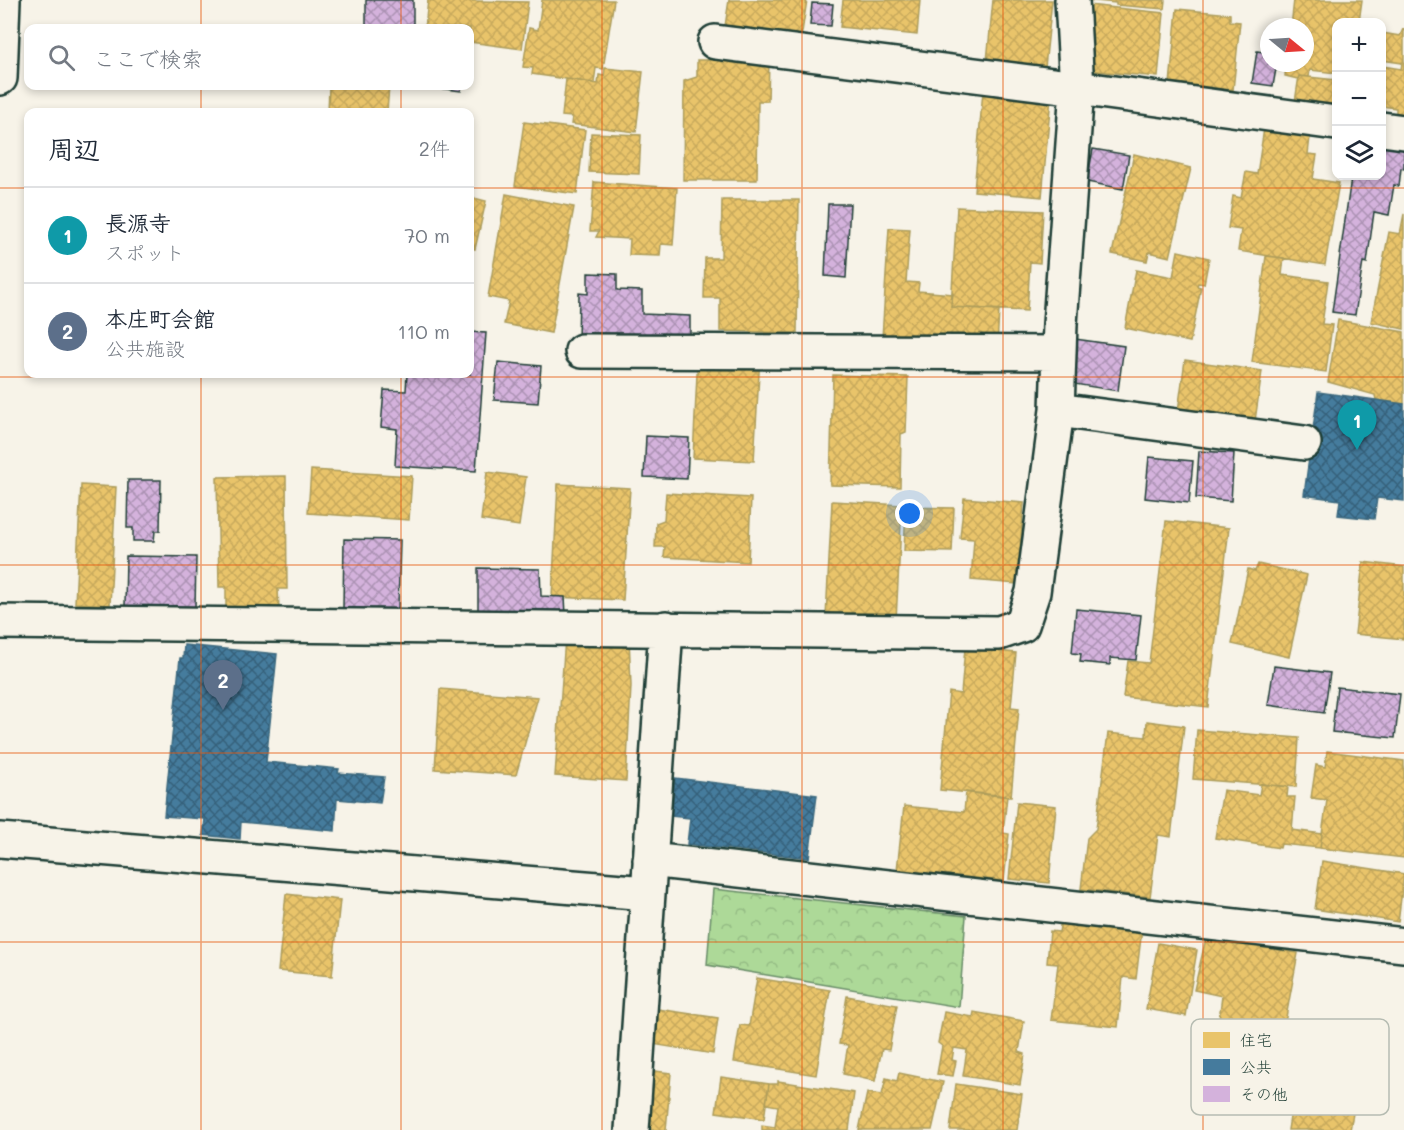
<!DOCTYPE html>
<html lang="ja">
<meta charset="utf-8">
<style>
:root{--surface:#fff;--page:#f6f6f7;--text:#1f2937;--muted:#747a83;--line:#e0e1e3;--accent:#db2777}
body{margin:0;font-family:Mali,"Klee One",sans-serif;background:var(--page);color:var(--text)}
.controls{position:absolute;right:18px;top:18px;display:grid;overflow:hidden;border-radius:12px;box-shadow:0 3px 9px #0003}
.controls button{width:54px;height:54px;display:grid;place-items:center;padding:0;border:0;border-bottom:2px solid var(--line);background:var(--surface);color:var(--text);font:30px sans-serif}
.compass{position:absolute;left:1260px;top:18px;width:54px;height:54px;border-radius:50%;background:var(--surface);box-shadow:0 3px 9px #0003;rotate:108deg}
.you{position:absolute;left:910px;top:514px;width:21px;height:21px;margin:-15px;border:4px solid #fff;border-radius:50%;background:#1a73e8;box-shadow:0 0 0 9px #1a73e833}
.badge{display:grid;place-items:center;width:39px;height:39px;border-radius:50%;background:var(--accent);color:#fff;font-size:20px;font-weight:700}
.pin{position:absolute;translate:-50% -50px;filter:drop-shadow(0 2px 3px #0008)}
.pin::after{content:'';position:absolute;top:32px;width:21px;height:18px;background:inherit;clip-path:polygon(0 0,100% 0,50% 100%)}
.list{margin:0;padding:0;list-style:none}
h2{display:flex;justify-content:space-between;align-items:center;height:78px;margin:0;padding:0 24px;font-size:26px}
h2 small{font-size:20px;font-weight:400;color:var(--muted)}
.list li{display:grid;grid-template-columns:39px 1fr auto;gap:18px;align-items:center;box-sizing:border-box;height:96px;padding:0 24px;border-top:2px solid var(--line)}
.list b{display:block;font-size:22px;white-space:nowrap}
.list p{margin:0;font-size:20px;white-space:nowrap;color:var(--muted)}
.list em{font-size:20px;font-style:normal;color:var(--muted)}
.icon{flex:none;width:33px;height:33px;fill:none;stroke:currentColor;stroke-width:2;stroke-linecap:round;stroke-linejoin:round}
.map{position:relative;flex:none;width:1404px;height:1130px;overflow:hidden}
.search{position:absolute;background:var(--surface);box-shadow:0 3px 9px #0003;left:24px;top:24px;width:450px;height:66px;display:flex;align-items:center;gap:15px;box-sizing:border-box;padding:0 21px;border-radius:12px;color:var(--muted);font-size:22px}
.panel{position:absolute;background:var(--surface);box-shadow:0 3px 9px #0003;left:24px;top:108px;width:450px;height:270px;border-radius:12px}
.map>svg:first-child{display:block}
</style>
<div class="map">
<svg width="1404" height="1130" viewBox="0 0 1404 1130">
<defs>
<pattern id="park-crowns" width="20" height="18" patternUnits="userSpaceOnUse" patternTransform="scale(1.5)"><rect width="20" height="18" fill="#add998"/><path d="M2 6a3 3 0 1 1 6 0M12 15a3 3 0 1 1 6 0" fill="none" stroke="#94bb84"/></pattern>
<pattern id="homes-cross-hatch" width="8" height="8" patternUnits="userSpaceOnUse" patternTransform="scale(1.5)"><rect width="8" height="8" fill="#e9c46a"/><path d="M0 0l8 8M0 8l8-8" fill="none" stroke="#c7a95c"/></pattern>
<pattern id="public-cross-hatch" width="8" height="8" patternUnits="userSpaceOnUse" patternTransform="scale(1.5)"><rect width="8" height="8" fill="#457b9d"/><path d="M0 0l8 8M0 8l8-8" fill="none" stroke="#36617a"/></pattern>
<pattern id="building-cross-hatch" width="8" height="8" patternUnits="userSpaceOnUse" patternTransform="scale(1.5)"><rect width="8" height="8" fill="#d4b2dc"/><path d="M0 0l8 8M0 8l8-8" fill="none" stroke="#ab92b3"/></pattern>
</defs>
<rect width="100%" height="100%" fill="#f7f3e8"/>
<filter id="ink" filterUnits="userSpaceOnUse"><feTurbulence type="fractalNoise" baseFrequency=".0167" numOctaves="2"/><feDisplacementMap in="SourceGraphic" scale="12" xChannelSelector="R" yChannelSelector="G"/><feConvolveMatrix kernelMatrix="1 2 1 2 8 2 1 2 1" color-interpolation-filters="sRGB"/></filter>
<g filter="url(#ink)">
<path fill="url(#park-crowns)" stroke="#668b66" stroke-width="1.5" d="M713 889 966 916 959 1007 707 965Z"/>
<path fill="url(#homes-cross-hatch)" stroke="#ac9c5a" stroke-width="1.5" d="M428 0 528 2 522 49 470 42V28H425Z
M542 0H614L603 69 596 68 594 83 532 74 533 68 523 67 529 28 538 30Z
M729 0H807L800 45 724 33Z
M843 0H920L917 35 840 27Z
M993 0H1052L1045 67 987 61Z
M1086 0H1165L1164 9 1116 5V3Z
M1294 0H1362L1359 22H1336V73L1310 70 1309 77 1299 76 1298 79 1285 76 1286 63H1305V27H1291Z
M1088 5 1164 13 1158 77 1086 70Z
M1177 9 1230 14V21L1240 22 1233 90 1170 84Z
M1403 29H1404V114L1396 113V108L1382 106V66L1401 69 1402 63 1382 60V33L1400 36Z
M697 60H769L768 101H758L757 180H683L684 81 697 77Z
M605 68 643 72 636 132 571 124 572 117 562 116 566 79 598 84 599 75 604 76Z
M1299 76 1336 80V107L1295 102Z
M329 86H389L387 112H328Z
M983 91 1051 97 1042 197 974 191Z
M524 122 585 130 577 194 515 186Z
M1265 122 1311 129 1308 154 1317 155 1313 179 1339 183 1325 265 1238 251 1241 230 1228 228 1233 196 1241 198 1246 172 1257 174Z
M591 133 641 135 639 174 589 172Z
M1134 154 1191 168 1170 257 1149 252 1147 261 1112 254Z
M594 182 677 188 673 245 661 244 660 256 629 255 630 239 596 237 599 231H590Z
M506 194 574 207 551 333 504 324 509 301 488 297Z
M470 197 486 201 475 249 470 248Z
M722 200H799L797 333 720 331V298H704L705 258H721Z
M957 207 1043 211 1040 263 1030 262 1027 311 951 307Z
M1404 214V329L1371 322 1389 232 1400 234Z
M889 228 910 229 906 282 919 283 918 291 953 294 951 307 999 310 997 345 882 338Z
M1178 251 1209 258 1204 284 1198 283 1197 286 1201 287 1190 342 1125 328 1136 270 1173 277Z
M1266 256 1284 258 1282 275 1328 281 1322 324 1332 325 1326 372 1252 362Z
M1338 320 1404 332V404L1376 400 1375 395 1328 382Z
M698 353 760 356 754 461 693 458Z
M1185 360 1262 371 1255 421 1178 411Z
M833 375 908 377 906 432 901 434 900 487 830 485Z
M311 470 412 476 409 520 308 513Z
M487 472 526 477 519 526 481 520Z
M286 476 287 589H278L279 609H226V587H219L217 477Z
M558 484 630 488 623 600 552 597Z
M81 485 116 487 110 605 75 603Z
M666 493 751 498 748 562 664 557 665 547H655L656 523 664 520Z
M964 498 1024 503 1017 584 971 580 974 539 960 538Z
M832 501 902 505 896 620 826 617Z
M906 507 954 508 952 552 904 551Z
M1166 521 1229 528 1208 707 1123 697 1128 661 1149 663Z
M1363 562 1404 567V639L1355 634Z
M1258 564 1307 575 1289 657 1232 644 1248 569 1255 571Z
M629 637 631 686 626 781 555 776 565 638Z
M965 648 1016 653 1011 707 1019 708 1011 797 940 790 949 692 961 694Z
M440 689 538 697 516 775 435 769Z
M1147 721 1184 726 1171 837 1158 835 1150 897 1081 889 1087 838 1096 829 1108 733 1146 737Z
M1197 730 1299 738 1296 787 1193 779Z
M1327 751 1404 761V799L1402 815 1404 816V858L1320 848 1327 800 1311 798 1316 765 1325 767Z
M1261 784 1288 787 1287 797H1295L1292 830 1322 834 1320 848 1281 844 1280 848 1215 838 1223 790 1259 795Z
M966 792 1007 796 1003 833 1009 834 1004 881 897 870 904 806 964 812Z
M1017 802 1056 806 1049 883 1009 879Z
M1322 861 1404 874 1398 922 1315 909Z
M286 894 340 900 332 976 278 971Z
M1061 920 1142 929 1136 979 1123 977 1118 1027 1051 1020 1058 964 1047 963 1050 931 1059 932Z
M1206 938 1298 953 1281 1044 1217 1035 1222 996 1194 990Z
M1158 943 1197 950 1186 1016 1146 1009Z
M757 978 830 990 816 1075 734 1062 740 1025 749 1026Z
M847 996 897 1005 889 1050 882 1049 875 1081 843 1074 848 1045 839 1044Z
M651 1008 718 1018 713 1054 646 1043Z
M944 1012 973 1017 974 1012 1024 1021 1019 1052 1025 1054 1020 1085 963 1076 967 1050 954 1048 952 1060 956 1061 953 1076 937 1074 942 1046 938 1043Z
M646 1070 671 1073 666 1130H642Z
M899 1073 943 1082 932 1130H859L867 1093 882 1095 886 1078 897 1081Z
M721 1077 769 1084 764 1119 716 1112Z
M778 1081 854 1093 849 1130H762V1125L775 1127 778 1106 766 1104 769 1084H778Z
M956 1084 1022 1094 1017 1130H950Z
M1294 1091 1355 1102 1350 1130H1288Z"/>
<path fill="url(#public-cross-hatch)" stroke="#3a687e" stroke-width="1.5" d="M1318 392 1404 404V501L1377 498 1374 519 1338 515 1340 500 1304 495Z
M184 645 277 654 266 762 339 769 338 773 384 777 380 803 337 799 335 831 241 822 240 839 203 835 205 819 164 816 180 658H183Z
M675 778 817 795 809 858 687 844 690 818 671 816Z"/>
<path fill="url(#building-cross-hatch)" stroke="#1f3d34" stroke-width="1.5" d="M366 0H413V28H366Z
M812 3 833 4 831 26 810 25Z
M1257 51 1269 53V63H1277L1273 86 1252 83Z
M421 86H462L461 91Z
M1382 140 1404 143V169L1401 168 1399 186 1394 185 1389 215 1374 212 1367 263 1363 262 1355 315 1332 312 1351 178 1343 176H1382Z
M1093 149 1129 155 1123 189 1087 182Z
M828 204H850L846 278 825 276Z
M588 273 617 274V290L642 291V314L690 316V344L578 342 579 293 588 294Z
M470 332 486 333 476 471 395 466 397 429 381 427 384 390 406 391 407 374H470Z
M1075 339 1124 346 1118 391 1068 383Z
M498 362 541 366 538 403 494 400Z
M646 436 689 438 687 479 644 477Z
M1199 451 1234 453 1231 501 1196 498Z
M1149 457 1193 461 1189 503 1145 498Z
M128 480H161L160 531H155L154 541H133V528H127Z
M344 539 400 540 398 610 343 608Z
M126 556 196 557 195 608 125 607Z
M478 568 540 569 541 596 565 597 566 615 478 613Z
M1076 609 1141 615 1136 660 1110 658V665L1080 662 1081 654 1072 653Z
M1274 666 1330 673 1324 713 1268 705Z
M1337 687 1400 694 1395 738 1332 732Z"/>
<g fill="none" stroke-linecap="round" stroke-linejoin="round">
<defs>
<path id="street" d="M715 42 1077 88 1072 0
M1382 129 1404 132
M582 351 1058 353
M1057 410 1304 443
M0 622 999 633 1022 625 1033 592 1057 410 1060 324 1077 88 1336 123
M0 840 647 893
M650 860 1404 945
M632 1130 666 628"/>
<path id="secondary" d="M0 78 3 0"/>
</defs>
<use href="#street" stroke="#1f3d34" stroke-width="38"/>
<use href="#secondary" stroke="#1f3d34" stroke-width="38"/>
<use href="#street" stroke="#f7f3e8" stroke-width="33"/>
<use href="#secondary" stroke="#f7f3e8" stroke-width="33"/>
</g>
</g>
<path fill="none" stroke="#e8590c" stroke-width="1.5" stroke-opacity="0.55" d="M201 0V28M401 0V28M602 0V1130M802 0V1130M1003 0V1130M1203 0V1130M201 86V112M401 86V112M0 188H28M470 188H1404M201 374V1130M401 374V1130M0 377H1404M0 565H1404M0 753H1404M0 942H1404"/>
<rect x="1191" y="1019" width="198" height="96" rx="9" fill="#f7f3e8" stroke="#b6bcb2" stroke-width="1.5"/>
<rect x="1203" y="1032" width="27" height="16" fill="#e9c46a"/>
<rect x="1203" y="1059" width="27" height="16" fill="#457b9d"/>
<rect x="1203" y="1086" width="27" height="16" fill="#d4b2dc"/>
<g font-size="16" fill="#1f3d34">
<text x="1240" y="1046">住宅</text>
<text x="1240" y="1073">公共</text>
<text x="1240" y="1100">その他</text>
</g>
</svg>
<div class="controls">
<button>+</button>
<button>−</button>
<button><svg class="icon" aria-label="layers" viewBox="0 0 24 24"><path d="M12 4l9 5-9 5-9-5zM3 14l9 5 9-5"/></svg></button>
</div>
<svg class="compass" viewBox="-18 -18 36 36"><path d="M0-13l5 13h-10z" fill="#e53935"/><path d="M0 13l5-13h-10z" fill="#747a83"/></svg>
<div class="you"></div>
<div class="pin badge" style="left:1357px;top:450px;background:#0f9aa8">1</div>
<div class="pin badge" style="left:223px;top:710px;background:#5c6f8a">2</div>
<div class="search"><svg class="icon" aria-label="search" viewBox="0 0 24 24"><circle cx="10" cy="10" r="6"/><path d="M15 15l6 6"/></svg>ここで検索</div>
<section class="panel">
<h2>周辺<small>2件</small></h2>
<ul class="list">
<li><span class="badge" style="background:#0f9aa8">1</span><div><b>長源寺</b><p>スポット</p></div><em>70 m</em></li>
<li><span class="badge" style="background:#5c6f8a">2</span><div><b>本庄町会館</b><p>公共施設</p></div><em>110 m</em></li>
</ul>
</section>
</div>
